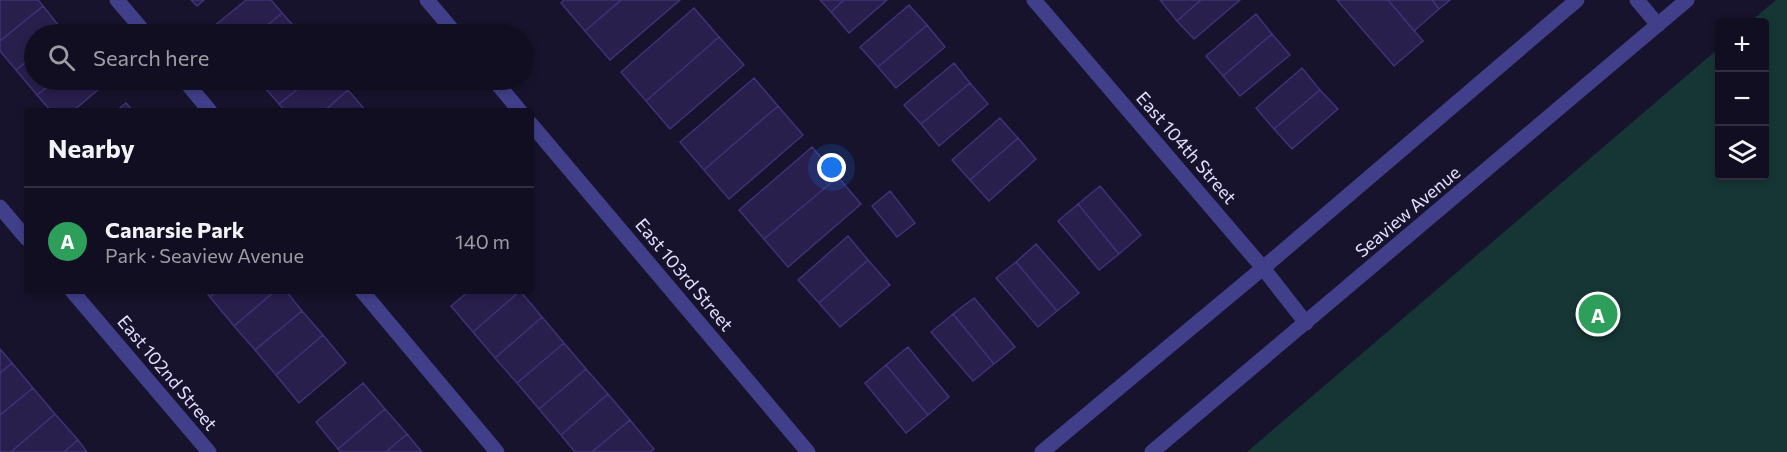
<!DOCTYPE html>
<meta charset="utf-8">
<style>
:root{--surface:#110e21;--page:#1e1c2e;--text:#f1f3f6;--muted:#9c9ca5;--line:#302e3f;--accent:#2563eb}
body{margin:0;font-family:Commissioner,sans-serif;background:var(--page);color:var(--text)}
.controls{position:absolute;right:18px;top:18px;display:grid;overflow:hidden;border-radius:6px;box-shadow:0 3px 9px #0003}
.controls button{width:54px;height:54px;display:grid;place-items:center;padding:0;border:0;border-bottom:2px solid var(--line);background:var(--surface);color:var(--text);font:30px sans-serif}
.you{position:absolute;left:832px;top:168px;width:21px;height:21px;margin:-15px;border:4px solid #fff;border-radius:50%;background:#1a73e8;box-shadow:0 0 0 9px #1a73e833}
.badge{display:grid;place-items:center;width:39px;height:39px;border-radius:50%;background:var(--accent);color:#fff;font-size:20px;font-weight:700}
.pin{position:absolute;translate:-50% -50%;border:3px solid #fff;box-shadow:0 2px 6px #0006}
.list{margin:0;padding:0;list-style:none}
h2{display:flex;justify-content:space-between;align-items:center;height:78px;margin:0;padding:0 24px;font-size:26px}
h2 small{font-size:20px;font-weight:400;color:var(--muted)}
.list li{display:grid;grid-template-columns:39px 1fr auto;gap:18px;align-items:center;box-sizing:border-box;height:108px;padding:0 24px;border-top:2px solid var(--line)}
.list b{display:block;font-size:22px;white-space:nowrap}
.list p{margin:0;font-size:20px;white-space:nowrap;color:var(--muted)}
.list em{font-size:20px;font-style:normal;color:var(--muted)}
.icon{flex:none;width:33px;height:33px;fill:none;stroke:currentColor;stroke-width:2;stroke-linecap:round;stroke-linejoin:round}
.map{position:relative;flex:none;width:1787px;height:452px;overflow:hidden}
.search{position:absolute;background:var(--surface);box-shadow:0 3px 9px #0003;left:24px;top:24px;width:510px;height:66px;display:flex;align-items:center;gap:15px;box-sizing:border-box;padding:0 21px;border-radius:33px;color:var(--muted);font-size:22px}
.panel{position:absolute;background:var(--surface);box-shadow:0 3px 9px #0003;left:24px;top:108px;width:510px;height:186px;border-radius:6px}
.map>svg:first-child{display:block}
</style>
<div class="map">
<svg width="1787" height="452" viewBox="0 0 1787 452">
<rect width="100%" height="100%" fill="#17132c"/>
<path fill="#163635" d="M1776 0H1787V452H1247L1719 48 1720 176H1764V22H1750Z"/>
<path fill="#281f4d" stroke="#3f3278" stroke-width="1.5" d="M0 0H38L43 6 0 41Z
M191 0H204L197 6Z
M246 0H271L282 13 257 34H219L213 27Z
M564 0H621L585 31 561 3Z
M621 0H680L610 60 585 31Z
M820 0H844L831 12Z
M844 0H887L849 33 831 12Z
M1160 0H1201L1177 21Z
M1201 0H1240L1194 39 1177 21Z
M1337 0H1388L1423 41 1394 66Z
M1388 0H1432L1439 9 1414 31Z
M1432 0H1450L1439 9Z
M909 5 927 25 878 67 860 47Z
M43 6 63 31 59 34H34V55L16 70 0 51V41Z
M694 8 719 37 646 101 621 72Z
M282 13 301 34H257Z
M1256 14 1272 34 1223 76 1206 56Z
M927 25 945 47 896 88 878 67Z
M1272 34 1290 55 1240 96 1223 76Z
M719 37 744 65 670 129 646 101Z
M34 55V80H56L37 95 16 70Z
M954 63 970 83 921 124 904 105Z
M1302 68 1320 90 1274 129 1256 108Z
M754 78 778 106 704 170 680 142Z
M56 80H105L107 82 73 111H51L37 95Z
M258 80H309L279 104Z
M309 80H339L348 90 324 111H285L279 104Z
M970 83 988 104 939 146 921 124Z
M348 90 366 111H324Z
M1320 90 1338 109 1292 149 1274 129Z
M126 103 133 111H116Z
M778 106 803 135 729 199 704 170Z
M1000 118 1018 138 970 180 952 160Z
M1018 138 1036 159 989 201 970 180Z
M812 147 838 177 764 239 739 210Z
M838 177 861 204 788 267 764 239Z
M1100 186 1141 235 1119 254 1078 204Z
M890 191 915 223 897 237 872 206Z
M1078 204 1119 254 1099 270 1058 221Z
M848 236 868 260 819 303 798 280Z
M1036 244 1079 293 1057 311 1016 262Z
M868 260 890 285 840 327 819 303Z
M1016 262 1057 311 1038 327 996 278Z
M205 291H217L210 297Z
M217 291H275L234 326 210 297Z
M275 291H286L302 311 255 350 234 326Z
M469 291H520L473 332 451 306Z
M520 291 542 317 495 358 473 332Z
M974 298 1015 347 994 364 953 314Z
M302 311 323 335 276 375 255 350Z
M953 314 994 364 973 381 931 332Z
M542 317 564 343 517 383 495 358Z
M323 335 346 363 299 403 276 375Z
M564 343 586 369 539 409 517 383Z
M908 347 949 397 928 415 886 365Z
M0 349 12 363 0 373Z
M12 363 33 388 0 415V373Z
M886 365 928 415 906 433 865 383Z
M586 369 608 394 561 435 539 409Z
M363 383 385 409 338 449 316 422Z
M33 388 55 414 11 452H0V415Z
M608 394 630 420 592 452H575L561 435Z
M385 409 407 434 386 452H341L338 449Z
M55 414 78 440 64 452H11Z
M630 420 654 449 650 452H592Z
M407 434 422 452H386Z
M78 440 87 452H64Z"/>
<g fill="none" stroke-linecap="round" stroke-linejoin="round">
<path stroke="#413f8a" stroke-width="15" d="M117 0 146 34
M427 0 456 34
M1034 0 1263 268 1306 323
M1637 0 1658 25
M184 80 210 111
M494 80 520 111
M531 124 808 452
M0 207 27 239
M72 291 209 452
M362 291 497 452
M1042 452 1263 268 1577 0
M1152 452 1687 0"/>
</g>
<g text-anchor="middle" stroke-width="6" stroke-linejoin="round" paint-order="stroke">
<g font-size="18" fill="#e2dffe" stroke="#17132c">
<text transform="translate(1186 148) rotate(49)" y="6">East 104th Street</text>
<text transform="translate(1408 212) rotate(-40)" y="6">Seaview Avenue</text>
<text transform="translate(684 275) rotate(50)" y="6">East 103rd Street</text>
<text transform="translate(167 373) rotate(50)" y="6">East 102nd Street</text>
</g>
</g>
</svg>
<div class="controls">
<button>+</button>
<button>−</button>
<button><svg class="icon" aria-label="layers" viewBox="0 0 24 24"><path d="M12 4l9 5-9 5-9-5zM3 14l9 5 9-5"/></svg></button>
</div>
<div class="you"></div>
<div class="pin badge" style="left:1598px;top:314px;background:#2e9e5b">A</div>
<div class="search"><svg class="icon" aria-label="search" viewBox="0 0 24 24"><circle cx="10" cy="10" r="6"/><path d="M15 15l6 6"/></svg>Search here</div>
<section class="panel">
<h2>Nearby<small></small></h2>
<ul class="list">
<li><span class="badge" style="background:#2e9e5b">A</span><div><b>Canarsie Park</b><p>Park · Seaview Avenue</p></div><em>140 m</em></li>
</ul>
</section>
</div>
